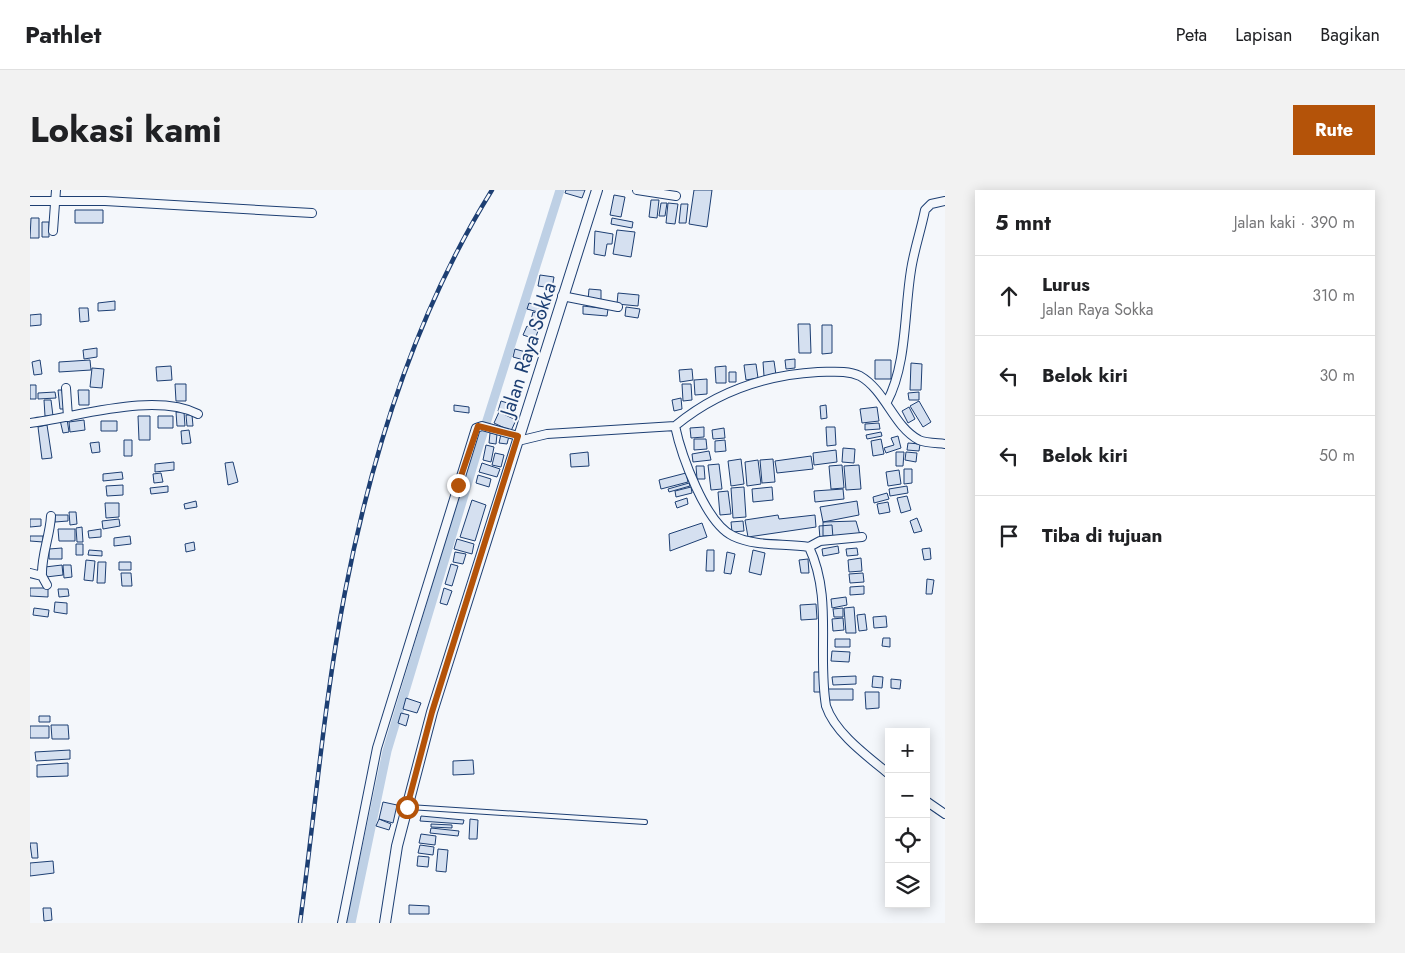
<!DOCTYPE html>
<html lang="id">
<meta charset="utf-8">
<style>
:root{--surface:#fff;--page:#f2f2f2;--text:#202124;--muted:#757577;--line:#e0e0e0;--accent:#b45309}
body{margin:0;font-family:Jost,sans-serif;background:var(--page);color:var(--text)}
.controls{position:absolute;right:15px;bottom:15px;display:grid;overflow:hidden;border-radius:0px;box-shadow:0 2px 12px #0003}
.controls button{width:45px;height:45px;display:grid;place-items:center;padding:0;border:0;border-bottom:1px solid var(--line);background:var(--surface);color:var(--text);font:25px sans-serif}
.stop{position:absolute;width:15px;height:15px;margin:-11px;border:4px solid #b45309;border-radius:50%;background:#fff}
.stop.end{background:#b45309;border-color:#fff;box-shadow:0 1px 5px #0008}
.list{margin:0;padding:0;list-style:none}
h2{display:flex;justify-content:space-between;align-items:center;height:65px;margin:0;padding:0 20px;font-size:21px}
h2 small{font-size:16px;font-weight:400;color:var(--muted)}
.list li{display:grid;grid-template-columns:32px 1fr auto;gap:15px;align-items:center;box-sizing:border-box;height:80px;padding:0 20px;border-top:1px solid var(--line)}
.list b{display:block;font-size:19px;white-space:nowrap}
.list p{margin:0;font-size:16px;white-space:nowrap;color:var(--muted)}
.list em{font-size:16px;font-style:normal;color:var(--muted)}
.icon{flex:none;width:28px;height:28px;fill:none;stroke:currentColor;stroke-width:2;stroke-linecap:round;stroke-linejoin:round}
.map{position:relative;flex:none;width:915px;height:733px;overflow:hidden;border-radius:0px}
header{display:flex;align-items:center;gap:30px;box-sizing:border-box;height:70px;padding:0 25px;background:var(--surface);border-bottom:1px solid var(--line)}
header strong{font-size:24px}
nav{display:flex;gap:28px;margin-inline-start:auto;font-size:18px}
.intro{display:flex;align-items:center;justify-content:space-between;box-sizing:border-box;height:120px;padding:0 30px}
h1{margin:0;font-size:35px}
.button{padding:12px 22px;border-radius:0px;background:var(--accent);color:#fff;font-size:18px;font-weight:700}
main{display:flex;gap:30px;padding:0 30px}
aside{flex:1;background:var(--surface);border-radius:0px;box-shadow:0 2px 12px #0003}
.map>svg:first-child{display:block}
</style>
<header>
<strong>Pathlet</strong>
<nav><a>Peta</a><a>Lapisan</a><a>Bagikan</a></nav>
</header>
<div class="intro"><h1>Lokasi kami</h1><a class="button">Rute</a></div>
<main>
<div class="map">
<svg width="915" height="733" viewBox="0 0 915 733">
<rect width="100%" height="100%" fill="#f4f7fb"/>
<g fill="none" stroke-linecap="round" stroke-linejoin="round">
<path stroke="#bed0e5" stroke-width="9" d="M321 733 357 561 447 262 530 0"/>
</g>
<path fill="#d5e0f0" stroke="#1d3f73" d="M536 0H555L552 8 535 3Z
M664 0H682L677 37 659 34Z
M584 5 595 7 591 27 580 25Z
M621 10H629L627 28 619 27Z
M631 13H637L635 26H629Z
M638 13 648 14 645 34 636 33Z
M651 14H658L656 33H649Z
M45 20H73V33H45Z
M1 28H9V48H0Z
M582 28 603 32 602 38 581 34Z
M12 32H19V47H12Z
M587 40 605 42 601 67 583 64Z
M565 41 583 44 582 54H577L575 66 564 64Z
M510 85 524 87 522 98 508 96Z
M559 99 571 100V110H558Z
M588 103 609 105 608 116 587 114Z
M85 111V120L68 121V113Z
M499 113 510 116 508 122 497 119Z
M553 116 578 119 577 126 553 124Z
M596 117 610 119 608 128 595 126Z
M49 118H58L59 131 50 132Z
M503 122 514 125 513 133 501 130Z
M11 124V135L0 136V125Z
M768 134H780L781 163H769Z
M792 135H802V163L792 164Z
M497 136 508 141 505 149 493 145Z
M67 158V167L54 169 53 160Z
M485 159 503 164 501 172 483 167Z
M765 169V178L756 179 755 170Z
M10 170 12 184 4 185 2 172Z
M60 170 61 180 29 182V172Z
M845 170H861V189H845Z
M744 171 746 185 734 186 733 172Z
M881 173 892 174 891 200H880Z
M726 174 728 188 716 190 714 175Z
M141 176 142 190 127 191 126 177Z
M696 176V193H686L685 177Z
M62 178 74 179 72 198 60 197Z
M662 179 663 190 650 192 649 180Z
M699 182H706V192H699Z
M677 189V204L665 205 664 190Z
M145 194H156V211H146Z
M652 194H661L662 210 653 211Z
M0 195H6V209H0Z
M28 200H32L34 219H30Z
M48 200H59V215H49Z
M25 202 26 208 8 209V203Z
M889 202V210H879L878 203Z
M651 208 652 219 644 221 642 210Z
M14 210H21L23 226H15Z
M471 211 487 216 484 226 468 221Z
M889 211 901 232 893 237 880 216Z
M424 215 439 217V223L424 221Z
M796 215 797 228 791 229 790 216Z
M847 217 849 231 832 233 830 219Z
M879 217 885 229 878 233 872 221Z
M146 222H154L155 236H147Z
M469 222 486 230 481 241 464 233Z
M156 225H162L163 236H157Z
M108 226H120V250H109Z
M128 226H143V238H128Z
M37 229 39 242 33 243 30 230Z
M54 230 55 240 40 242 39 232Z
M71 231H87V241H71Z
M849 233 850 239 835 240V234Z
M17 235 22 268 12 269 8 237Z
M674 237V247L661 248 660 238Z
M796 237H805L806 255 797 256Z
M694 238 695 248 683 249 682 240Z
M159 240 161 253 152 254 151 241Z
M851 242 852 246 837 249 836 245Z
M460 243 467 244 466 254 459 253Z
M471 244 479 246 477 254 469 253Z
M868 246 871 258 856 263 854 258 864 255 861 248Z
M664 249H676L677 259 664 260Z
M851 249 854 264 843 266 841 251Z
M94 250H102V266H94Z
M695 250 696 261 685 262V251Z
M69 252 70 262 62 263 60 253Z
M878 253 890 254 889 261 877 260Z
M456 255 464 257 461 272 453 270Z
M813 258 825 259 824 273 812 272Z
M806 260 807 272 784 275 783 263Z
M679 261 681 270 663 272 662 264Z
M558 262 559 276 541 277 540 264Z
M866 262H874L873 276H866Z
M876 262 887 263 886 272 875 270Z
M465 263 474 265 471 277 462 275Z
M781 266 783 279 747 283 745 271Z
M711 269 714 294 701 296 698 271Z
M743 269 745 292 732 293 730 270Z
M728 270 731 294 717 296 715 272Z
M144 272V280L125 282V274Z
M203 272 208 292 198 295 195 273Z
M452 273 470 279 467 287 449 282Z
M689 274 692 299 681 300 678 275Z
M812 275 814 298 801 299 799 276Z
M829 275 831 299 816 300 814 276Z
M666 276H674L675 289H667Z
M874 279H882V293L874 294Z
M869 280 871 294 858 296 856 282Z
M92 282 93 289 73 291V284Z
M131 283 133 292 124 293 123 284Z
M656 283 658 292 631 299 629 290Z
M448 285 461 289 459 297 446 293Z
M659 293 660 296 639 302 638 299Z
M93 295V305L77 306 76 296Z
M138 296V302L121 304 120 298Z
M877 296 878 303 860 306 859 299Z
M661 297 662 303 646 307 645 301Z
M714 297 716 327 703 328 701 298Z
M742 297 743 310 723 312 722 299Z
M813 299 814 309 785 312 784 301Z
M698 301 701 324 690 325 688 302Z
M857 303 859 309 844 313 843 307Z
M877 306 881 320 871 323 867 308Z
M657 308 658 314 647 318 645 312Z
M442 310 456 315 445 351 430 347Z
M166 311 167 317 155 319 154 314Z
M827 311 829 325 793 332 790 317Z
M858 312 860 322 849 324 847 314Z
M75 313H89V327L76 328Z
M39 322H46L47 334 40 335Z
M25 325H38V331L25 332Z
M748 325 749 329 785 325 786 337 718 347 715 330Z
M887 328 892 341 884 343 880 331Z
M0 329H11V336L0 337Z
M89 329 90 336 73 339 72 331Z
M713 331 714 341 702 342 701 332Z
M826 331 830 345 793 346V332Z
M672 333 677 347 640 361 639 344Z
M802 335 803 348 790 349 789 336Z
M52 337 53 352H47L46 338Z
M28 339H45V351H29Z
M71 339V347L59 348 58 341Z
M0 346H13V352L0 351Z
M100 346 101 354 84 356V348Z
M427 349 444 354 442 364 424 359Z
M164 352 165 360 156 362 155 354Z
M46 354H53V365H46Z
M808 356 809 363 793 366 792 359Z
M32 358V369H19V359Z
M827 358 828 365 817 366 816 359Z
M900 358 901 369 894 370 892 359Z
M59 360 72 361V366L58 365Z
M677 360H684V381H676Z
M723 360 735 363 731 385 719 382Z
M425 362 436 364 433 374 423 372Z
M697 362 705 364 701 384 694 383Z
M831 368 832 381 819 382 818 370Z
M778 369 779 383H771L769 370Z
M56 370 65 371 63 391 54 390Z
M68 372H76L75 393H67Z
M89 372H101V380H89Z
M421 374 428 376 422 396 415 394Z
M32 375 33 385 16 387 15 377Z
M33 375H41L42 387 34 388Z
M91 383H101L102 396H92Z
M833 383 834 392 820 393 819 384Z
M897 389 904 390 902 404H896Z
M834 396V404L820 405V397Z
M0 398H18V407L0 406Z
M414 398 422 401 417 415 410 413Z
M28 399H38L39 406 29 407Z
M816 407 817 415 802 418 801 409Z
M25 412 37 413V424L24 422Z
M786 414 787 429 771 430 770 415Z
M824 417 826 443H816L814 418Z
M4 418 19 420 18 427 3 425Z
M813 418V427H804L803 419Z
M835 424 837 440 829 441 827 425Z
M856 426 857 437 844 438 843 427Z
M813 428 814 440 803 441 802 429Z
M853 448H860V457L852 456Z
M805 449H820V457H805Z
M802 461 820 462 819 472 801 471Z
M784 482H792V502H784Z
M826 486V494L803 495 802 487Z
M843 486 853 487 852 498 842 497Z
M861 489 871 490 870 499 861 498Z
M798 499H823V510H798Z
M835 502H849V518L836 519Z
M376 508 391 513 387 523 373 519Z
M371 523 379 525 376 536 368 533Z
M9 526H20V532H9Z
M21 535H38L39 549H22Z
M0 536H19V548H0Z
M40 560V569L6 571 5 562Z
M443 570 444 584 423 585V571Z
M38 573V586L7 587V575Z
M353 612 367 615 363 633 349 629Z
M391 626 434 630 433 634 390 631Z
M349 629 361 634 359 640 346 636Z
M440 629 448 630 447 649H439Z
M401 634 422 635V638L401 637Z
M401 638 429 641 428 646 400 643Z
M391 644 406 646 405 655 389 653Z
M0 653H7L8 668H2Z
M390 655 404 657 403 665 388 663Z
M408 659 418 660 416 682 406 681Z
M388 666 399 667 398 677 387 676Z
M23 671 24 683 0 686V673Z
M379 715 399 716V724H379Z
M13 718H21L22 730 14 731Z"/>
<g fill="none" stroke-linecap="round" stroke-linejoin="round">
<defs>
<path id="service" d="M379 617 615 632"/>
<path id="minor" d="M607 0 646 6
M0 11H75L282 23
M23 41 26 0
M532 106 588 117
M36 198 38 227
M857 212C877 174 874 123 881 80 884 60 891 40 895 20L901 14 915 11
M0 233C48 227 124 202 168 224
M645 236C686 202 735 185 788 182 802 182 817 180 830 186 856 201 863 236 889 250 896 253 907 253 915 254
M488 251 517 244 645 236C651 264 675 333 703 346 726 357 754 353 779 357 803 408 787 462 796 516 805 543 837 566 859 584
M779 357 790 351 832 347
M0 383 12 386 17 395
M12 386C11 366 20 346 21 326
M896 611 915 624
M312 733 347 558 446 238 452 236 488 246"/>
<path id="secondary" d="M355 733 367 656 402 522 567 0"/>
</defs>
<use href="#service" stroke="#1d3f73" stroke-width="6"/>
<use href="#minor" stroke="#1d3f73" stroke-width="10"/>
<use href="#secondary" stroke="#1d3f73" stroke-width="12"/>
<use href="#service" stroke="#f4f7fb" stroke-width="4"/>
<use href="#minor" stroke="#f4f7fb" stroke-width="8"/>
<use href="#secondary" stroke="#f4f7fb" stroke-width="10"/>
<defs>
<path id="rail" d="M270 733C285 623 294 511 315 402 342 262 386 122 462 0"/>
</defs>
<use href="#rail" stroke="#1d3f73" stroke-width="4.5"/>
<use href="#rail" stroke="#f4f7fb" stroke-width="2.5" stroke-dasharray="8" stroke-linecap="butt"/>
</g>
<g fill="none" stroke-linecap="round" stroke-linejoin="round">
<path stroke="#b45309" stroke-width="6" d="M377 617 402 522 488 246 448 236 428 295"/>
</g>
<g text-anchor="middle" stroke-width="4" stroke-linejoin="round" paint-order="stroke">
<g font-size="20" fill="#1d3f73" stroke="#f4f7fb">
<text transform="translate(498 159) rotate(-72)" y="7">Jalan Raya Sokka</text>
</g>
</g>
</svg>
<div class="controls">
<button>+</button>
<button>−</button>
<button><svg class="icon" aria-label="locate" viewBox="0 0 24 24"><circle cx="12" cy="12" r="6"/><path d="M12 2v4M12 18v4M2 12h4M18 12h4"/></svg></button>
<button><svg class="icon" aria-label="layers" viewBox="0 0 24 24"><path d="M12 4l9 5-9 5-9-5zM3 14l9 5 9-5"/></svg></button>
</div>
<div class="stop" style="left:377px;top:617px"></div>
<div class="stop end" style="left:428px;top:295px"></div>
</div>
<aside>
<h2>5 mnt<small>Jalan kaki · 390 m</small></h2>
<ul class="list">
<li><svg class="icon" aria-label="ahead" viewBox="0 0 24 24"><path d="M12 20V5M6 11l6-6 6 6"/></svg><div><b>Lurus</b><p>Jalan Raya Sokka</p></div><em>310 m</em></li>
<li><svg class="icon" aria-label="left" viewBox="0 0 24 24"><path d="M17 20v-9H6M10 6l-5 5 5 5"/></svg><div><b>Belok kiri</b></div><em>30 m</em></li>
<li><svg class="icon" aria-label="left" viewBox="0 0 24 24"><path d="M17 20v-9H6M10 6l-5 5 5 5"/></svg><div><b>Belok kiri</b></div><em>50 m</em></li>
<li><svg class="icon" aria-label="arrive" viewBox="0 0 24 24"><path d="M6 21V4h12l-3 4 3 4H6"/></svg><div><b>Tiba di tujuan</b></div></li>
</ul>
</aside>
</main>
